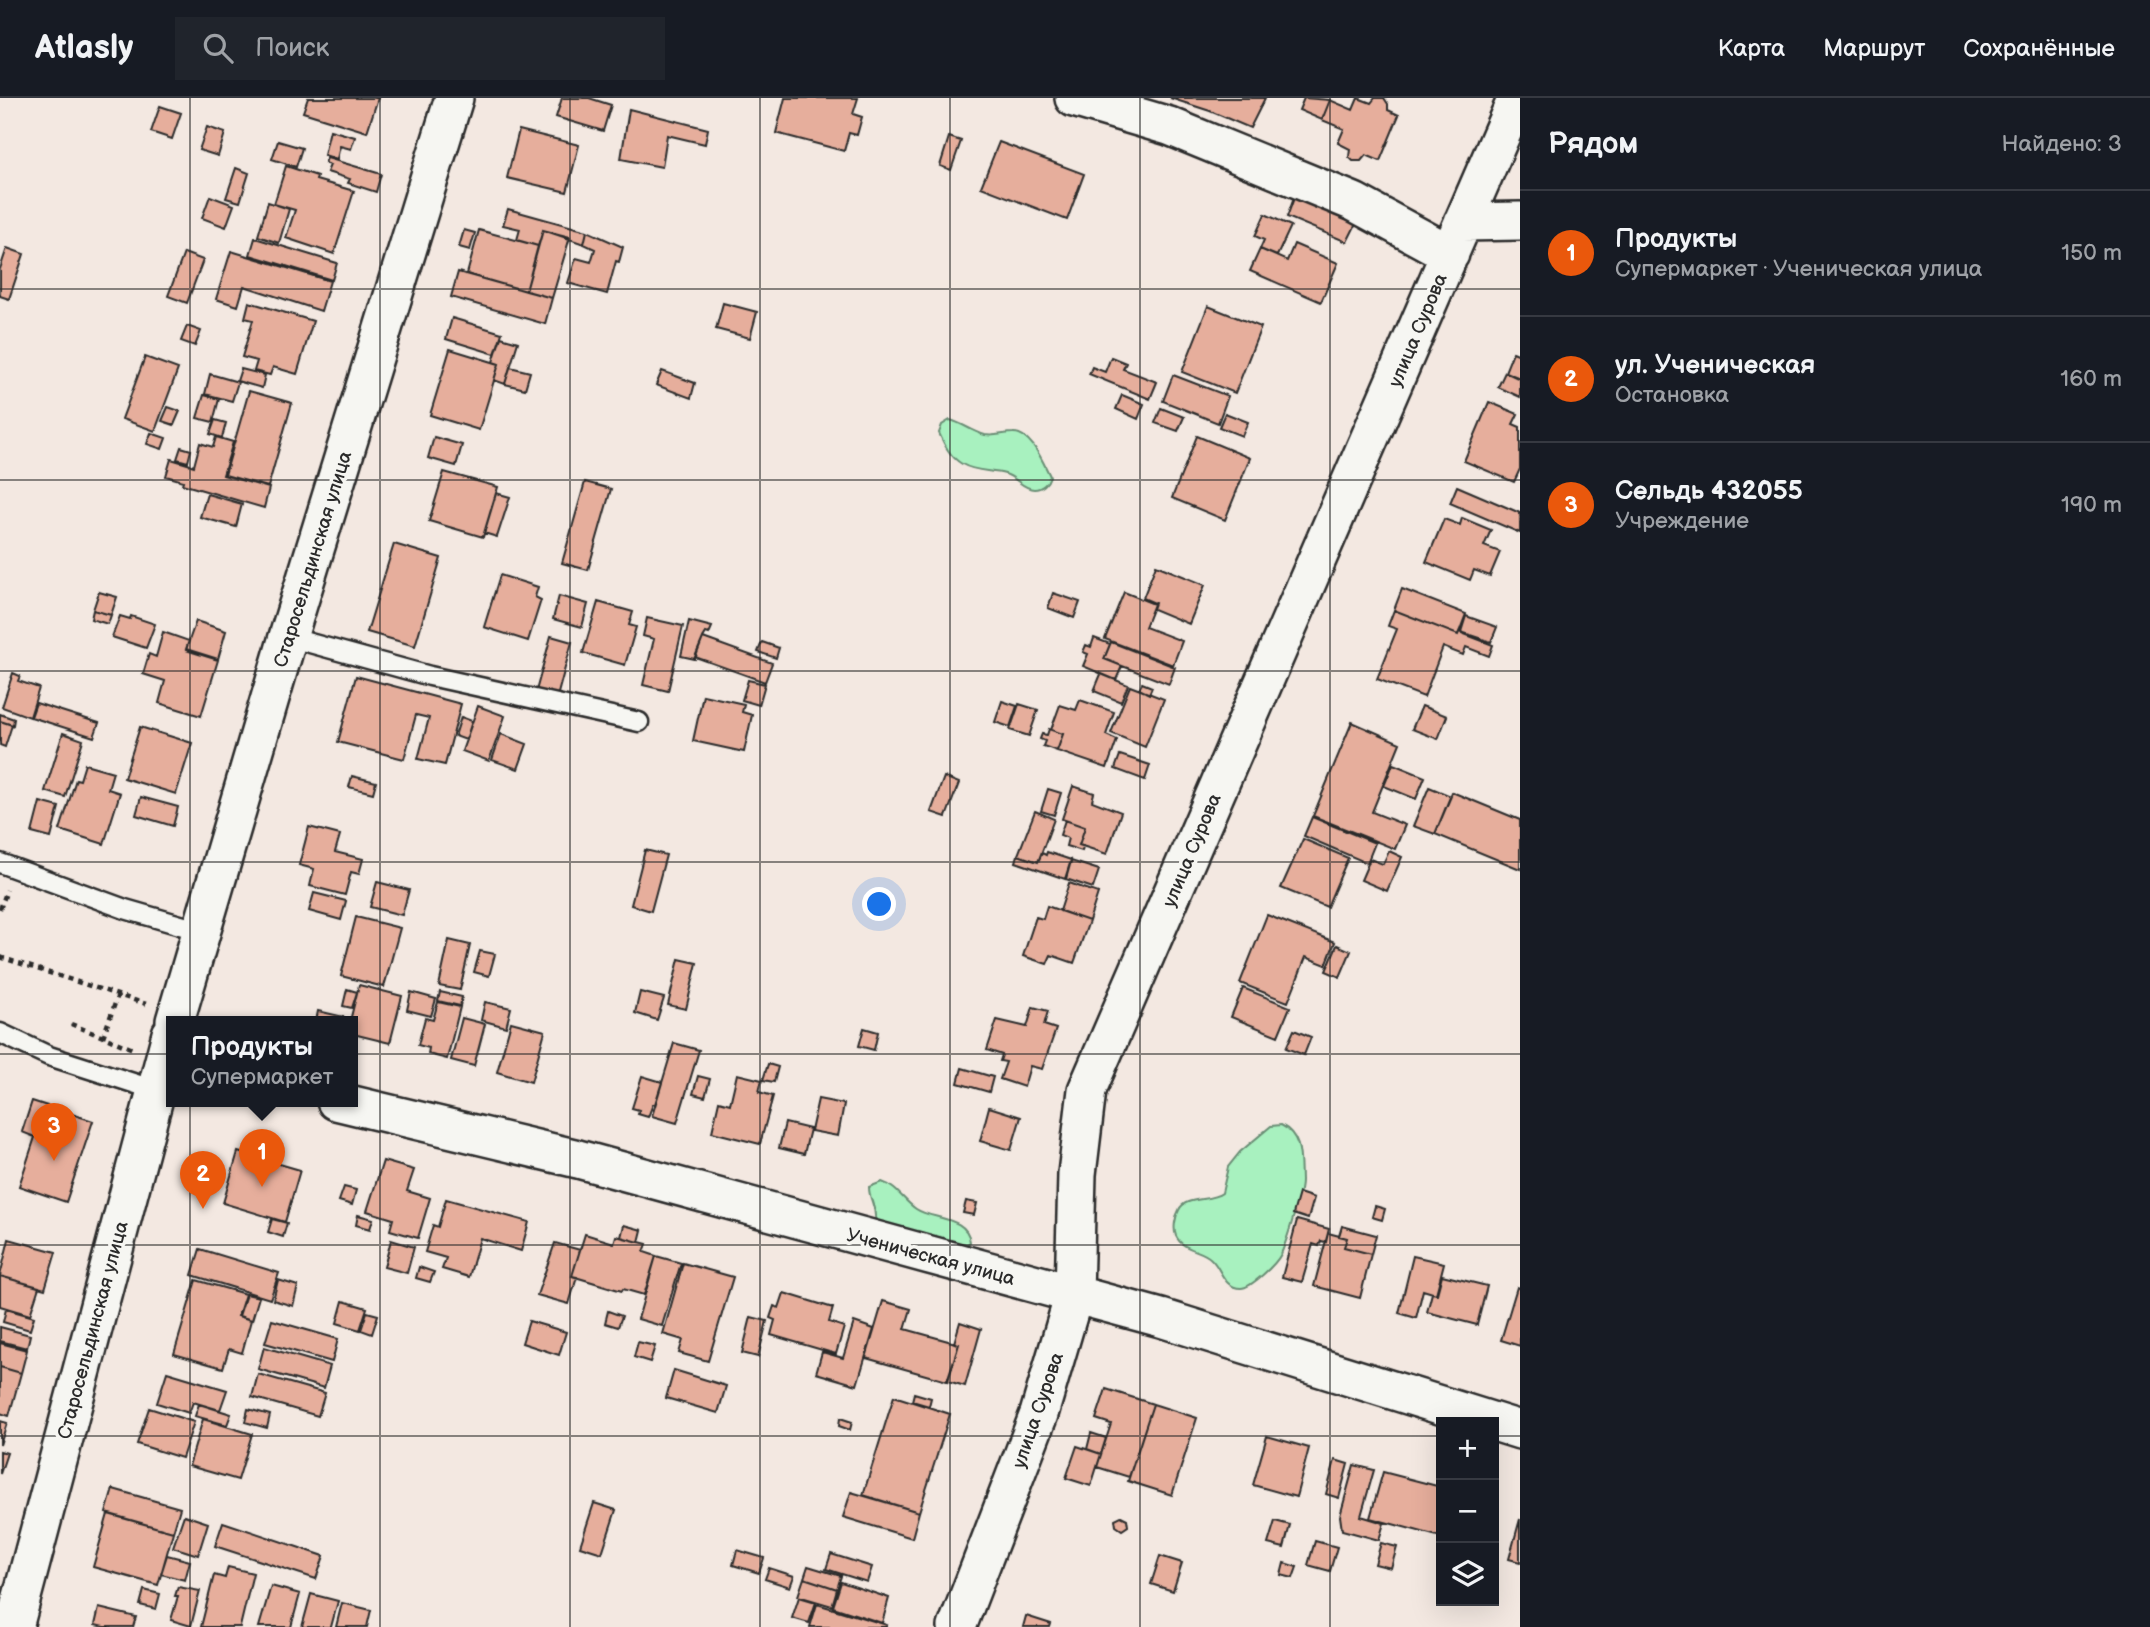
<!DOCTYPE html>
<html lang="ru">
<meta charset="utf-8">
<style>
:root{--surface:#171b24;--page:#20242c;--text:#f1f3f6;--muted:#9ea1a6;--line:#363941;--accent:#ea580c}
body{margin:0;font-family:"Balsamiq Sans",sans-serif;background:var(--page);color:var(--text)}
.controls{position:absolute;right:21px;bottom:21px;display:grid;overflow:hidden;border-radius:0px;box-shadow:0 7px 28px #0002}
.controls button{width:63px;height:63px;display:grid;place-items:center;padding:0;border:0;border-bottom:2px solid var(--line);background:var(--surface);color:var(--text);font:35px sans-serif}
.you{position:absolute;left:880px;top:807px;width:24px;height:24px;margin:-18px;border:5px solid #fff;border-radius:50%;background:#1a73e8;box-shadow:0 0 0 10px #1a73e833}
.badge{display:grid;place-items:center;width:46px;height:46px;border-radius:50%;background:var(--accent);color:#fff;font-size:23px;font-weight:700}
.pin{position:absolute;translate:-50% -58px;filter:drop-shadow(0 2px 4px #0008)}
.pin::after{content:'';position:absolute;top:37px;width:24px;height:21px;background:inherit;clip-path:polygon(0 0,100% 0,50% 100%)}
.popup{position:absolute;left:166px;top:918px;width:192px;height:91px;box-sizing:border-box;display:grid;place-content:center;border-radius:0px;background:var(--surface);filter:drop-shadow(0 2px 5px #0005);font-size:23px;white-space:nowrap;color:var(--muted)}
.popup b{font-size:26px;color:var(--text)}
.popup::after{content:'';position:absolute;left:50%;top:100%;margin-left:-14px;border:14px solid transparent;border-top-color:var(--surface)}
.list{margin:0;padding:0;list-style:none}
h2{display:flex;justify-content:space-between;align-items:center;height:91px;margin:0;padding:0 28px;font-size:30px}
h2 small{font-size:23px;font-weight:400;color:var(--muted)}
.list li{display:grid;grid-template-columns:46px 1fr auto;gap:21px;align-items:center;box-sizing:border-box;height:126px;padding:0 28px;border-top:2px solid var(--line)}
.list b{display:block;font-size:26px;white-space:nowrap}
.list p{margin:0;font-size:23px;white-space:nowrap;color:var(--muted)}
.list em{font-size:23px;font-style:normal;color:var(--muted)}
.icon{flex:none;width:38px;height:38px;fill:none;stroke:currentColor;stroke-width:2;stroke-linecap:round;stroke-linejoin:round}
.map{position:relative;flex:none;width:1520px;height:1529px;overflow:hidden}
header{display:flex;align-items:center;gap:42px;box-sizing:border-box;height:98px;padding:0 35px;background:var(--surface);border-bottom:2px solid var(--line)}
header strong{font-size:33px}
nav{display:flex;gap:38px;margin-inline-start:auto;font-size:24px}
.search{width:490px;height:63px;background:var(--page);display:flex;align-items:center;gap:18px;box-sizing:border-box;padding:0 24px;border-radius:0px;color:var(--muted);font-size:26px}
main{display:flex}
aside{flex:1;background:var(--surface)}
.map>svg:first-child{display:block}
</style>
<header>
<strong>Atlasly</strong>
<div class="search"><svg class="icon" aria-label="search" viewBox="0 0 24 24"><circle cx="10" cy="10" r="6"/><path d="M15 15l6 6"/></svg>Поиск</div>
<nav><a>Карта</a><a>Маршрут</a><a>Сохранённые</a></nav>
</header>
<main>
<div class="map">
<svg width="1520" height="1529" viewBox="0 0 1520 1529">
<rect width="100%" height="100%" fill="#f3e8e1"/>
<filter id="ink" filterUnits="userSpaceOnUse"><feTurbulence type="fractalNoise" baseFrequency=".0143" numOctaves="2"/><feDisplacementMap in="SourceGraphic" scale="14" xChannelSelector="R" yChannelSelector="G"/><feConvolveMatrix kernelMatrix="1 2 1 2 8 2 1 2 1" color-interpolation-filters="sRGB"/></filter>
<g filter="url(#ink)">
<path fill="#a8f1bf" stroke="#6a8e75" stroke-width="2" d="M950 322C962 325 973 334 985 337 995 339 1003 335 1013 335 1031 334 1043 364 1050 378 1048 385 1042 391 1034 391 1023 391 1016 379 1005 376 991 372 975 374 962 366 950 359 944 346 939 335L942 327Z
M1281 1027C1303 1038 1300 1061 1301 1083 1301 1097 1287 1142 1281 1156 1276 1166 1251 1190 1241 1190 1223 1190 1222 1171 1211 1161 1201 1151 1183 1153 1176 1138 1173 1131 1175 1119 1179 1112 1185 1098 1210 1104 1222 1095L1228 1069 1240 1054 1271 1028Z
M882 1084C897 1089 903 1102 916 1111 932 1122 968 1118 970 1144L961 1151 875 1124C877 1107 869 1104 869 1089Z"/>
<path fill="#e6ae9c" stroke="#2b2b2b" stroke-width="2" d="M308 0H378L367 34 303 14Z
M562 0H589L611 7 603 33 556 19Z
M785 0H858L853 16 862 19 857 37 849 35 844 53 776 35Z
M1170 0H1265L1250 30 1210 13Z
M1304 0 1330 2 1322 22 1299 12Z
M1358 0 1371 5 1375 0H1384L1388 6V12L1399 17 1380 63 1366 57 1361 63H1353L1349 59 1350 51 1338 45 1344 31 1322 22 1330 2 1353 12Z
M160 8 181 15 172 41 151 34Z
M629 11 708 31 705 46 667 37 662 69 621 61Z
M207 29 225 35 218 58 199 52Z
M330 32 355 39 351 51 340 48 337 61 324 57Z
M519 32 579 47 567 94 507 80Z
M949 39 961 43 951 72 940 68Z
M278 43 302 50 296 69 272 61Z
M999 44 1084 76 1067 122 981 89Z
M327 60 381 76 376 94 348 85 350 81 327 74 330 67 325 65Z
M286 68 317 78 316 82 354 93 334 156 286 140 295 112 274 106Z
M236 70 249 75 240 104 226 100Z
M210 98 234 107 226 129 202 120Z
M1294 100 1356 126 1347 144 1287 119Z
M268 104 289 111 279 145 258 138Z
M508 111 587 133 584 146 543 132 538 148 517 142 520 131 503 127Z
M1265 116 1291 128 1277 158 1260 151 1264 142 1255 138Z
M464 132 475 135 470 152 459 149Z
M479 132 538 148 526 193 467 176Z
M543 132 570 139 552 200 526 193Z
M587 133 623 149 619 164 616 163 607 196 568 185 576 160 591 164 595 151 584 146Z
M255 140 337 165 332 182 250 157Z
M1294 146 1338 165 1321 204 1250 173 1260 151 1287 163Z
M7 150 24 156 9 201 0 198V171Z
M231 153 330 183 321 213 244 188 238 208 216 201Z
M184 155 203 162 187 205 168 198Z
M458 174 552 200 545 226 451 199Z
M249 204 313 223 297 276 273 269 270 277 254 273 257 263 242 259 253 222 245 220Z
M723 205 757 214 750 240 716 231Z
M1208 208 1261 229 1235 295 1182 274Z
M452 220 502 235 495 256 446 241Z
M187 228 201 233 195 248 181 243Z
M501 239 518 244 505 286 494 282 499 266 493 264Z
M450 251 499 266 479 332 430 317Z
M1513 254 1520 257V280L1505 274Z
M145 259 178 271 155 333 122 321Z
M1111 259 1126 265 1123 271 1157 284 1150 301 1089 276 1092 269 1105 274Z
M510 269 530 274 525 291 505 286Z
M241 271 265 277 262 290 237 283Z
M662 273 695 285 691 300 656 287Z
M1505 274 1520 281V299L1498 289Z
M210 276 238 284 232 303 205 296Z
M1173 277 1228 298 1218 325 1163 303Z
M249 293 292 305 268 389 225 377Z
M204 297 219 301 213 324 197 320Z
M1122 297 1144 306 1138 321 1116 311Z
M1489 304 1518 316 1513 326 1520 329V371L1514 384 1464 363Z
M168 309 180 313 174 327 162 323Z
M1161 310 1184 319 1178 333 1155 325Z
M1225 315 1248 324 1242 338 1219 329Z
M215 322 226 325 222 340 210 336Z
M151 335 166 340 162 351 147 346Z
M1197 338 1250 360 1225 422 1172 400Z
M216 339 233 344 223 377 269 390 264 410 182 386 183 383 166 378 171 361 194 368 200 345 213 349Z
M434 339 462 347 456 368 428 360Z
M181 349 191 352 188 364 177 361Z
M444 374 498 389 483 439 429 423Z
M585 384 611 391 588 472 562 465Z
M1457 388 1520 415V435L1450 405Z
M496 395 510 399 497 439 484 435Z
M207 396 242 406 236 429 200 419Z
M1462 420 1491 432 1484 448 1500 454 1490 478 1474 472 1470 482 1426 464 1444 421 1460 427Z
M394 446 441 460 415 548 367 534Z
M1156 467 1205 487 1189 526 1153 511 1155 505 1143 500Z
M500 477 538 489 535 499 541 502 528 543 484 529Z
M1402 491 1466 516 1458 537 1394 512Z
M99 494 117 499 111 517 93 512Z
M1124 494 1154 506 1145 529 1182 543 1173 567 1105 541Z
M1053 495 1080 504 1074 520 1048 510Z
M559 498 588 506 582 529 553 521Z
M598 504 633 514 629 527 636 529 625 567 583 555Z
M93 512 111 517 108 526 91 521Z
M1394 512 1458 537 1459 534 1493 547 1489 558 1466 549 1463 557 1443 549 1424 599 1377 581 1397 531 1388 528Z
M120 518 130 521 131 518 155 526 146 550 112 539Z
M1466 518 1497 529 1491 544 1461 534Z
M647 520 683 528 668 593 643 587 654 541 643 538Z
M196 523 226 533 218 561 186 551Z
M689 523 712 529 709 536 706 535 703 540 695 561 681 558Z
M163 534 189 543 186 552 218 562 201 618 159 605 165 583 143 576 149 556 156 559Z
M551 538 572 544 557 599 536 593Z
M703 540 772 565 765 584 695 559Z
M1094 540 1110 546 1104 561 1122 568 1116 582 1083 568 1088 556 1083 554 1086 547 1091 549Z
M762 544 779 550 776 560 758 554Z
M1111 544 1175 569 1169 586 1104 561Z
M13 575 20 578 18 583 39 590 30 619 2 609Z
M1101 576 1128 587 1121 604 1094 593Z
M356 578 461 606 445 667 418 661 429 620 416 617 404 661 338 644Z
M748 582 765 586 759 607 742 602Z
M1142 585 1152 589 1149 596 1139 591Z
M1130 588 1164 601 1145 649 1111 635Z
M703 597 744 606 742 614 752 617 744 654 693 643Z
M1080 602 1114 614 1106 637 1117 642 1107 670 1057 653 1063 636 1051 632 1060 607 1076 612Z
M1002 603 1017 608 1010 629 995 624Z
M36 605 99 625 94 639 31 619Z
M1019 606 1038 612 1029 638 1010 632Z
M478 608 505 618 489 663 462 653Z
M1422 608 1447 618 1438 641 1412 631Z
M0 616 14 621 13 627 0 623Z
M461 619 472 623 466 642 455 638Z
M0 623 12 627 5 649 0 647Z
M1352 624 1400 645 1372 714 1405 727 1395 751 1313 718Z
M140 629 192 645 176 696 124 680Z
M1049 631 1063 636 1057 653 1043 648 1045 643 1040 641 1042 636 1047 637Z
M63 635 83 642 65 699 45 693Z
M501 636 527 646 518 671 492 662Z
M1120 657 1150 667 1145 682 1115 671Z
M85 666 113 674 108 691 120 695 104 746 60 732 76 681 80 682Z
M1393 666 1425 679 1416 701 1384 688Z
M352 678 376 684 373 695 349 689Z
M944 679 959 685 946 719 931 714Z
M1073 688 1094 695 1092 703 1121 714 1107 756 1079 747 1085 729 1062 721Z
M1429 689 1451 698 1435 736 1413 728Z
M1048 691 1061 695 1054 717 1041 713Z
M1452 694 1520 722V771L1435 736Z
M141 699 178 709 173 728 136 717Z
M40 704 59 709 51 740 32 735Z
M1035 713 1054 721 1038 764 1018 757Z
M1312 719 1375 745 1367 765 1304 738Z
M1065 722 1085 729 1079 747 1083 748 1082 753 1066 748 1068 740 1060 737Z
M309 729 340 737 335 754 363 761 359 776 351 774 345 797 310 788 314 771 299 767Z
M1303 741 1348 760 1327 809 1281 790Z
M645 752 666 757 651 813 631 807Z
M1389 753 1402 759 1387 793 1361 782 1370 761 1383 766Z
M1047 754 1071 762 1065 781 1016 764 1018 757 1038 764 1042 755 1046 757Z
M1071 763 1099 772 1093 790 1066 781Z
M377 784 409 792 402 817 370 809Z
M1069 785 1098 795 1089 823 1060 813Z
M314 795 346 803 341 822 309 813Z
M1047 808 1089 823 1074 865 1051 857 1047 866 1023 858 1036 819 1043 821Z
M1267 817 1335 844 1326 867 1306 859 1288 904 1240 885Z
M356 819 400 830 384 889 341 878Z
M449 842 470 847 460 892 439 888Z
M1337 847 1351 853 1340 879 1326 873Z
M480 853 495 856 489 878 474 874Z
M679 861 697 865 686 911 668 907Z
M359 887 402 898 390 945 353 936V923H350Z
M1243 890 1290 909 1278 938 1231 919Z
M347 891 357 894 352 910 343 908Z
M411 894 436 901 431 918 407 912Z
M440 894 462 899 460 908 438 903Z
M640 894 664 900 657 922 635 915Z
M438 904 460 909 447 961 428 956 429 950 418 947 425 920 433 922Z
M485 904 511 910 506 929 481 922Z
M1033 909 1048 913 1044 927 1056 931 1042 971 1030 968 1024 989 1000 981 1006 964 1000 963 1002 957 987 952 997 922 1027 929Z
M318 913 344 919V923H316Z
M462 920 485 926 474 968 451 962Z
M511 924 545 933 531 984 497 974Z
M864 930 878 934 874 952 859 948Z
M1294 932 1311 939 1304 957 1286 950Z
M674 945 699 952 677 1025 652 1018Z
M768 966 778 969 774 984 763 982Z
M962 970 993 979 989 994 958 985Z
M737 976 762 982 759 994 773 998 760 1046 712 1034 719 1003 730 1006Z
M642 978 662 984 655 1006H653L648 1019 638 1016 639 1012 632 1010Z
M698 978 710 981 705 999 693 996Z
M818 1001 844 1006 838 1038 811 1033Z
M32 1003 93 1023 66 1104 19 1088 35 1039 22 1034Z
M989 1009 1021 1019 1011 1052 980 1043Z
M785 1025 810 1031 804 1056 779 1050Z
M238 1054 300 1072 285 1124 223 1105Z
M383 1063 414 1072 407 1093 430 1100 418 1140 390 1132 393 1121 367 1113Z
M344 1089 356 1092 352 1107 339 1103Z
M1299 1095 1314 1100 1308 1121 1293 1116Z
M446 1101 529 1124 521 1153 480 1140 469 1179 442 1171 446 1160 425 1154 433 1127 438 1129Z
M966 1103 977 1105 974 1117 963 1115Z
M1375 1108 1385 1111 1382 1122 1372 1119Z
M358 1117 373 1121 370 1131 356 1127Z
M272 1121 287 1125 283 1139 268 1134Z
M1297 1122 1329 1131 1326 1144 1321 1143 1319 1148 1313 1146 1302 1184 1282 1179Z
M624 1127 642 1132 639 1144 621 1139Z
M1342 1128 1376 1137 1371 1156 1344 1149 1347 1140 1339 1138Z
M1328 1135 1347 1140 1344 1149 1371 1156 1360 1200 1314 1188Z
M585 1136 614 1145 616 1138 647 1146 644 1154 656 1158 644 1197 623 1191 622 1193 572 1178Z
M9 1141 56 1154 45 1191 0 1178Z
M391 1142 414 1149 407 1175 384 1169Z
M555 1145 580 1152 572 1178 577 1179 569 1206 537 1197Z
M200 1151 279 1175 270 1201 192 1177Z
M656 1158 681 1165 662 1228 638 1221Z
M1413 1158 1444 1165 1436 1196 1423 1192 1416 1220 1399 1215Z
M683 1165 733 1179 708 1263 679 1255 683 1242 663 1236Z
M419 1169 434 1174 430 1184 416 1180Z
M1442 1177 1487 1188 1477 1227 1427 1214 1432 1195 1437 1196Z
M0 1178 39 1189 30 1217 0 1208Z
M196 1182 245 1196 238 1218 251 1222 242 1255 229 1251 223 1270 174 1256Z
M278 1182 298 1188 293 1208 273 1202Z
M1517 1189 1520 1190V1248L1501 1242Z
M784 1195 833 1210 829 1224 844 1229 836 1256 771 1237 775 1222 770 1220 774 1208 779 1210Z
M246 1196 259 1199 252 1222 239 1218Z
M343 1203 367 1210 360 1232 337 1225Z
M883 1203 911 1211 905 1231 959 1246 947 1283 866 1260Z
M6 1211 34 1219 30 1232 3 1224Z
M608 1213 622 1218 618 1229 605 1225Z
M367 1214 378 1217 372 1236 361 1232Z
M751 1219 767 1223 758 1259 742 1255Z
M272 1222 338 1241 332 1264 265 1245Z
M529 1223 566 1234 559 1257 522 1245Z
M854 1224 874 1231 857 1287 816 1275 822 1254 843 1260Z
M960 1224 981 1231 965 1288 948 1283 959 1246 954 1245Z
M0 1229 30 1237 27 1250 0 1243Z
M638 1244 655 1248 650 1264 634 1259Z
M0 1245 27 1252 21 1275 0 1269Z
M264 1249 330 1268 324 1290 258 1271Z
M0 1269 21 1275 9 1318 0 1315Z
M674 1272 726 1288 718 1315 666 1300Z
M167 1274 227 1292 220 1312 193 1304 189 1315 157 1305Z
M258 1276 325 1295 318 1318 252 1299Z
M1106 1291 1153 1306 1129 1379 1097 1369 1111 1326 1096 1321Z
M914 1295 931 1300 929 1308 912 1303Z
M894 1298 950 1316 919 1414 863 1397Z
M199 1306 231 1316 227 1327 195 1318Z
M1153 1306 1197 1320 1172 1397 1128 1383Z
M149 1310 194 1324 182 1360 137 1346Z
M248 1311 270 1317 267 1330 245 1324Z
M840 1320 852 1324 850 1332 839 1328Z
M203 1321 252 1336 238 1382 189 1368Z
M0 1323 7 1325 0 1347Z
M1091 1335 1106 1340 1101 1356 1087 1351Z
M1267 1338 1309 1350 1296 1399 1253 1387Z
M1077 1348 1101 1356 1091 1388 1066 1380Z
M0 1353 7 1355 0 1376Z
M1335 1362 1348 1366 1339 1400 1326 1396Z
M1354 1367 1374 1372 1361 1418 1384 1425 1379 1442 1342 1432 1340 1418Z
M1383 1374 1441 1389V1439L1370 1420Z
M113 1391 180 1410 173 1434 106 1415Z
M851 1394 919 1414 912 1440 843 1419Z
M594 1405 616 1412 602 1455 580 1448Z
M108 1416 173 1434 158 1487 93 1469Z
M184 1417 208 1425 198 1457 173 1449Z
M1121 1418 1127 1421 1128 1428 1122 1432 1116 1428 1115 1421Z
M1520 1421V1464L1509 1461Z
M1275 1423 1290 1427 1284 1450 1268 1446Z
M223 1424 324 1458 316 1481 215 1448Z
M1315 1443 1337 1449 1330 1473 1308 1467Z
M1381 1445 1397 1449 1391 1470 1375 1466Z
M737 1452 764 1460 759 1475 733 1467Z
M831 1456 872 1469 867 1484 826 1471Z
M167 1457 190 1463 185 1482 161 1476Z
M1160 1458 1182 1465 1173 1493 1151 1486Z
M1284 1465 1297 1469 1293 1480 1281 1477Z
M808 1468 841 1478 837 1491 804 1480Z
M228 1469 253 1475 240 1529H201L214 1477 225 1480Z
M769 1470 794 1478 790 1489 765 1481Z
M804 1480 837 1491 832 1508 798 1498Z
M841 1484 889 1500 882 1525 833 1509Z
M271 1488 300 1496 291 1529H259Z
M178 1489 200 1493 191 1528 171 1522 178 1498H175Z
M144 1492 160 1496 156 1511 140 1507Z
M311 1496 338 1503 331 1529H302Z
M799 1499 816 1504 809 1525 792 1520Z
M342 1505 371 1512 367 1529H336Z
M817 1506 887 1527 886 1529H810Z
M99 1510 136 1519 133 1529H104L95 1527Z
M1026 1518 1051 1526 1050 1529H1023Z"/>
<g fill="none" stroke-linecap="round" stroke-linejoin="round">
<defs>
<path id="lane" d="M288 539 430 578 639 624
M0 765 125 811 201 833
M0 935 49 958 155 992"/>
<path id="street" d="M1074 0 1169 28 1354 104 1450 156
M1463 124 1520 123
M175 923 288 539 454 0
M336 1003 578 1061 1161 1220 1520 1332
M14 1529 171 936
M957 1529 1039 1316 1074 1197 1077 1076 1087 992 1517 0"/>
</defs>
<use href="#lane" stroke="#2b2b2b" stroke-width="23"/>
<use href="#street" stroke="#2b2b2b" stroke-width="42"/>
<path stroke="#2b2b2b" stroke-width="4.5" stroke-dasharray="5 5" stroke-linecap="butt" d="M0 811 7 792
M0 859 146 906
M71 926 133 951
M103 939 118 897"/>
<use href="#lane" stroke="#f6f6f2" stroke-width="18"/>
<use href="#street" stroke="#f6f6f2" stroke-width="37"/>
</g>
</g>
<path fill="none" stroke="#2b2b2b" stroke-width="2" stroke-opacity="0.55" d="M190 0V1529M380 0V1529M570 0V1529M760 0V1529M950 0V1529M1140 0V1529M1330 0V1529M0 191H1520M0 382H1520M0 573H1520M0 764H1520M0 956H1520M0 1147H1520M0 1338H1441M1494 1338H1520"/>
<g text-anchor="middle" stroke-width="7" stroke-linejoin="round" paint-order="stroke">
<g font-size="19" fill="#2b2b2b" stroke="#f6f6f2">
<text transform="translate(1417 232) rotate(-67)" y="7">улица Сурова</text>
<text transform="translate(312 461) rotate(-73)" y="7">Старосельдинская улица</text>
<text transform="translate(1191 752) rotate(-67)" y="7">улица Сурова</text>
<text transform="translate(931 1158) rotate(15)" y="7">Ученическая улица</text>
<text transform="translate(92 1232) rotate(-75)" y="7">Старосельдинская улица</text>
<text transform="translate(1037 1312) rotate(-71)" y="7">улица Сурова</text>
</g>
</g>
</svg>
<div class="controls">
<button>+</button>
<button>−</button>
<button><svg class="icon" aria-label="layers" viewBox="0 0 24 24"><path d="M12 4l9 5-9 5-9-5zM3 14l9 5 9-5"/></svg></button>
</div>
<div class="you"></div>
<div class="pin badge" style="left:262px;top:1089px">1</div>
<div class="popup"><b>Продукты</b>Супермаркет</div>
<div class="pin badge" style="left:203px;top:1111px">2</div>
<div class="pin badge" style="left:54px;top:1063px">3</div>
</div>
<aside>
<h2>Рядом<small>Найдено: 3</small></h2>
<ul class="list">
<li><span class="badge">1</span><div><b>Продукты</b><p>Супермаркет · Ученическая улица</p></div><em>150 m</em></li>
<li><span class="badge">2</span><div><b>ул. Ученическая</b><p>Остановка</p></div><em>160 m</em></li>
<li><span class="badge">3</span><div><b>Сельдь 432055</b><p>Учреждение</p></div><em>190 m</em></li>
</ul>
</aside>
</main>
